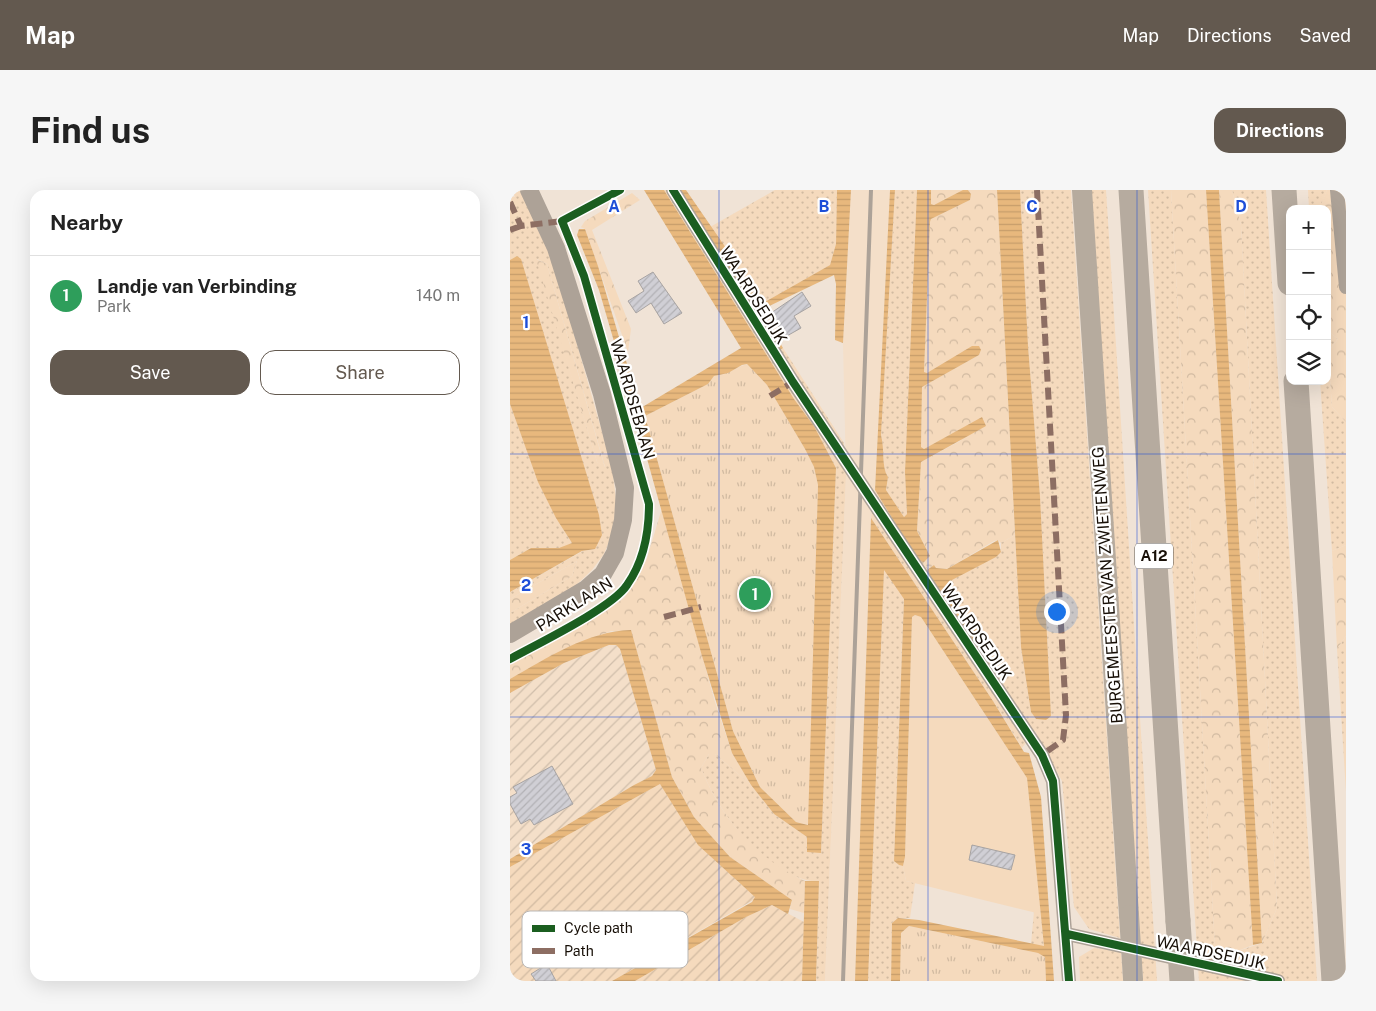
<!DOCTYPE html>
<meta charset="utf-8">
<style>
:root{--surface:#fff;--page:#f6f6f6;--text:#222;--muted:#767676;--line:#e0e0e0;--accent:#63594f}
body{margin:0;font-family:"Public Sans",sans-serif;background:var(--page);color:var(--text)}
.controls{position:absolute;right:15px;top:15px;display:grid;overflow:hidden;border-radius:10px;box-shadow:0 5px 20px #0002}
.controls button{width:45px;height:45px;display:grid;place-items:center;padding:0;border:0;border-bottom:1px solid var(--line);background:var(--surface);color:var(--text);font:25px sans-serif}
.you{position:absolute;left:546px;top:421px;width:18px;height:18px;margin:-12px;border:4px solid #fff;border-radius:50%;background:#1a73e8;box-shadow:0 0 0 8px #1a73e833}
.badge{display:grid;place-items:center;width:32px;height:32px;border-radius:50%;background:var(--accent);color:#fff;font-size:16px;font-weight:700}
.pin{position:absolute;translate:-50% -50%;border:2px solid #fff;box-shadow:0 1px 5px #0006}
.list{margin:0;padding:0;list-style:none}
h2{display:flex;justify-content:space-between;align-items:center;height:65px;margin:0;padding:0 20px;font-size:21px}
h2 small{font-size:16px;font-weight:400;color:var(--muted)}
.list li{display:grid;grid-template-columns:32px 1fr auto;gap:15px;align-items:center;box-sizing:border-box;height:80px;padding:0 20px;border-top:1px solid var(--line)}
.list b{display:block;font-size:19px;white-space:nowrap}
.list p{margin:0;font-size:16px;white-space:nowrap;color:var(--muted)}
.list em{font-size:16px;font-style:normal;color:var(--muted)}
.actions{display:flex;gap:10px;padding:15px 20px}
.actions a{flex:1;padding:11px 0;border:1px solid var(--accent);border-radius:15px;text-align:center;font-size:18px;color:var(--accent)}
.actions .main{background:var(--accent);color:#fff}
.icon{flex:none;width:28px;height:28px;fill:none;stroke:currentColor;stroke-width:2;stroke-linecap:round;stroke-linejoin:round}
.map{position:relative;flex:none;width:836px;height:791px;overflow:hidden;border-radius:15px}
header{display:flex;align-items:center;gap:30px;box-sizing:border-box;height:70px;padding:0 25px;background:var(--accent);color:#fff}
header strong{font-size:24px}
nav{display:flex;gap:28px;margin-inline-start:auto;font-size:18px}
.intro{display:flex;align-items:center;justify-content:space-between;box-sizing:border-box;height:120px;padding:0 30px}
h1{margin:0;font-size:35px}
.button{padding:12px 22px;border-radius:15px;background:var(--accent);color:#fff;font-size:18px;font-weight:700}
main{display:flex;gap:30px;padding:0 30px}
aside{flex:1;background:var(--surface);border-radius:15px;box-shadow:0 5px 20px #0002}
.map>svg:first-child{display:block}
</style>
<header>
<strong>Map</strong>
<nav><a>Map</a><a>Directions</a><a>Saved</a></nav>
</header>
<div class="intro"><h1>Find us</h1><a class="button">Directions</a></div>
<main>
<aside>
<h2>Nearby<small></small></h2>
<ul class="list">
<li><span class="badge" style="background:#2e9e5b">1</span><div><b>Landje van Verbinding</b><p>Park</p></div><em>140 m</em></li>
</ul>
<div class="actions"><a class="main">Save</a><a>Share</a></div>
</aside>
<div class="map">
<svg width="836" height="791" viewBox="0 0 836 791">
<defs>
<pattern id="industrial-furrows" width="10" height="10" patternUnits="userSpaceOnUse" patternTransform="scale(1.25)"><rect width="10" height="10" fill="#f4dfc9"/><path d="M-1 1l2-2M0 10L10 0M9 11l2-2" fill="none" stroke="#d0beab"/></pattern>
<pattern id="grass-dots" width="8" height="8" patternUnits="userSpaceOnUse" patternTransform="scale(1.25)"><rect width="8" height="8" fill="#f5dabd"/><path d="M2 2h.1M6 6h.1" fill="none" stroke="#d1baa1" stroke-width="1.8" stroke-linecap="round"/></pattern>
<pattern id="forest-crowns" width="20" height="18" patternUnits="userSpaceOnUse" patternTransform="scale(1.25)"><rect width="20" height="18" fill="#f5dabd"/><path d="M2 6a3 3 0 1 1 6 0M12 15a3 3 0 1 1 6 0" fill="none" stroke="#d1baa1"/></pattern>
<pattern id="park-tufts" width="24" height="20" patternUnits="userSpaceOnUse" patternTransform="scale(1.25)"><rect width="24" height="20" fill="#f5dabd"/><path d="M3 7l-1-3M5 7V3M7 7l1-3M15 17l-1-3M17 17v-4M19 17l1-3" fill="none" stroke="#d1baa1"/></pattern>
<pattern id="garden-furrows" width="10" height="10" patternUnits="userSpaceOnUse" patternTransform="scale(1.25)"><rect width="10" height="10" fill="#f5dabd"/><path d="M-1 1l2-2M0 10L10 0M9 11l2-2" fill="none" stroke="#d1baa1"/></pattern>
<pattern id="water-rules" width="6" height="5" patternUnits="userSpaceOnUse" patternTransform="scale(1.25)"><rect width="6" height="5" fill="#e8b87d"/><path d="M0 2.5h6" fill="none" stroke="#c69d6b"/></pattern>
<pattern id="building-hatch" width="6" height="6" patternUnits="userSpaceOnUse" patternTransform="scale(1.25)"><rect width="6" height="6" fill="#d0cfd5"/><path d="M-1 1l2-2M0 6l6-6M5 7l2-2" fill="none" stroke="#b2b1b5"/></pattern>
</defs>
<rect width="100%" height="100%" fill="#f0e3d6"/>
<path fill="#f4dfc9" d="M341 0H380L365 300 361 328 345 791H315L336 285 333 153Z"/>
<path fill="url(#industrial-furrows)" d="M99 455H106L110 459 146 580 143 586 124 595 0 669V503L54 473Z"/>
<path fill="url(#grass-dots)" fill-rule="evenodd" d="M2 0H11L43 70 102 277 107 317 105 337 94 364 82 380 62 399 0 435V423L62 386 67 371 0 409V402L73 361 85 359 7 66 0 70V6L5 7ZM27 69 37 74 95 277 87 272Z
M154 0H170L202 41 200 37 265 0H327L326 54 320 75 253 113 248 111 232 89 270 160 273 158 334 253 336 285 315 791H306L309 692C256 689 209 624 191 578L199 564H205L241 595 264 624 297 647 311 663 326 278 304 236 284 209Z
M385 0H407L395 282 397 324 394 327 376 300 378 287C371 276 375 260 371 245Z
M510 0H561L610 748 579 739 564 717 552 591 525 541 512 558 483 511 361 328 365 300 408 371 414 372 418 379 417 380 424 395 479 455 449 417 439 395 442 390 491 362V353L505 345 511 457 521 522 526 529 541 526 530 306 518 156Z
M580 0H596L647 791H633Z
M638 0H661L705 757 725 762 752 753 767 718 731 35 722 0H756L807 791H689Z
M798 0H817L810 19H799Z
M817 140 828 149 821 158 819 175 822 217 836 232V355L822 361 810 191H817Z
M0 214C18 263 34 310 62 353L49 359 21 358 0 370Z
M374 379 394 408 384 670 389 675 393 676 396 691 405 693 400 728H388L382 733 381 791H358Z
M836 446V602L827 459Z
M524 721 531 724 534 757 521 754Z
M584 758 611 762 613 791H570L569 767Z"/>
<path fill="url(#forest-crowns)" d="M421 0H455L424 15 421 14Z
M458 0H487L505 345 491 353 488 350 484 351 437 379 426 378 424 375 418 379 414 372 420 366 407 341 411 272 450 251 472 228 414 259 411 257 412 197 469 165 471 160 417 183 414 182 420 32 421 29 460 10 461 4Z
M661 0H696L743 755 725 762 705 757Z
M709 0H722L731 35 767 718 752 753Z
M817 0H834L836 21V232L822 217 819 175 821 158 828 149 817 140V19H810V17Z
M122 3 130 10 82 40 121 139 118 162 75 39 71 37 75 31Z
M26 69 37 74 95 278 87 272Z
M152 318 204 509 222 563 241 595 205 564H199L191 578C210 627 246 669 295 691L294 723 280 719 282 710 220 667 184 627 162 587 121 441H101L49 462 0 489V475L95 422 114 408 127 389 137 368Z
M836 355V446L827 459 822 361Z
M67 371 62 386 0 423V409Z"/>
<path fill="url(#park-tufts)" d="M237 174 257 195 295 259 304 277 308 295 299 635 286 632 250 597 223 541 135 226 198 194 204 186Z
M399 736 528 763 535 766 536 791H390L391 743Z"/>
<path fill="url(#garden-furrows)" d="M150 594 228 692 245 706V709L102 791H0V677Z
M262 715 294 732 292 791H125L236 727Z"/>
<path fill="#f5dabd" d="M405 425 411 427 517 588 531 724 396 691 393 676 395 667 402 427Z"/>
<path fill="url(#water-rules)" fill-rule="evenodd" d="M134 0H154L284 209 304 236 326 278 311 663 297 662V647L264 624 241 595 222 563 192 466 124 222 231 158ZM232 175 237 174 257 195 295 259 304 277 308 295 298 635 286 632 250 597 223 541 135 226 198 194 204 186 218 183Z
M170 0H176L216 58 226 78 224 82H221Z
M327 0H341L333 153 325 150 326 94 324 85 253 119 252 122 273 158 270 160 228 91 232 89 248 111 253 113 320 75 326 54Z
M380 0H385L371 245C375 260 371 276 378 287L376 300 394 327 397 324 395 282 407 0H421V14L424 15 453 0H458L461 4 460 10 421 29 420 32 414 182 417 183 462 156H469L471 160 469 165 412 197 411 257 414 259 472 227 476 236 411 272 407 341 420 366 414 372 408 371 365 300Z
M487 0H510L518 156 530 306 541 526 536 530 526 529 521 522 511 457Z
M696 0H709L752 753 743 755Z
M69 39H75L88 76 125 201 123 205 119 203 89 100 67 45Z
M7 66 11 69 89 325 92 345 85 359 72 361 0 402V370L21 358H49L62 353 46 328 28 292 0 214V70Z
M361 328 483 511 514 562 519 563 531 607 544 791H536L535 767 528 763 399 736 391 743 390 791H381L382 733 388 728 409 730 534 756 517 588 411 427 405 425 402 427 395 667 393 676 389 675 384 671 394 409 374 380 358 791H345Z
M488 350 491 362 486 367 442 390 439 395 449 417 480 455 479 459 473 460 466 455 424 395 417 380 424 375 426 378 437 379Z
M121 440 162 587 184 627 220 667 282 710 278 724 262 715 236 727 125 791H102L242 712 245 707 188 655 150 594 0 677V669L124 595 142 586 146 580 110 459 106 455H99L54 473 0 503V489C37 468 78 441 121 440Z
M295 691H309L306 791H292Z"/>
<path fill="url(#building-hatch)" stroke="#a7a3a2" d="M143 82 172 123 154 134 141 113 126 123 118 111 134 101 128 91Z
M292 102 301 116 284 126 291 138 275 147 261 123Z
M42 576 63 614 24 635 20 629 11 634 0 614V607L7 603 3 597Z
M462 655 505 665 501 680 459 670Z
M37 774 46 791H26L21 784Z"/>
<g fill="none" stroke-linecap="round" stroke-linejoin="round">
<path stroke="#ada297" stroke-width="14" d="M163 0 283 192 532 565 543 591 559 791
M827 0 836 97
M557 744 768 791"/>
<path stroke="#ada297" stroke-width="18" d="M0 444 76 399 93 384 105 363 113 330 115 298 92 204 46 58 19 0"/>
<path stroke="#b6ab9e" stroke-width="20" d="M572 0 619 725"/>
<path stroke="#b6ab9f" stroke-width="25" d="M621 0 668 731
M774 0 780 93
M786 191 824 791"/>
<path stroke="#aca298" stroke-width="4" d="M333 791 361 0"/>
<path stroke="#b6ab9e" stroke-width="20" d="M619 725 623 789"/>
<path stroke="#b6ab9f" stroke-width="25" d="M668 731 672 791"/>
<path stroke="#8d6e63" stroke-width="6" stroke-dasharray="12 6" stroke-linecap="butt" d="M527 0 556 525 553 550 532 565
M0 12 11 36 52 31
M0 40 11 36
M260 206 283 192
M154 427 191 417"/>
<defs>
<path id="cycleway" d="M163 0 283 192 532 565 543 591 559 791
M0 469C27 454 102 418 117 395 134 371 139 342 139 314L74 86 52 31 110 0
M557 744 768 791"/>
</defs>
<use href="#cycleway" stroke="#fff" stroke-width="11"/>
<use href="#cycleway" stroke="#1b5e20" stroke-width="8"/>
</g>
<path fill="none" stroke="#1d4ed8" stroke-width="1" stroke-opacity="0.55" d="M209 0V791M418 0V791M627 0V791M0 264H836M0 527H836"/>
<g text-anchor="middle" stroke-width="4.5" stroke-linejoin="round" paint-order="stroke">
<rect fill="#fff" stroke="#5d5751" stroke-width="1" x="625" y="353.5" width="38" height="25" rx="4"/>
<g font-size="15" font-weight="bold" fill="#170f07">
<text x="644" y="371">A12</text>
</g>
<g font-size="16" fill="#170f07" stroke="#fff">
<text transform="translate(244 105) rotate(58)" y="6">WAARDSEDIJK</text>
<text transform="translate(123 209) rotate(74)" y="6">WAARDSEBAAN</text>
<text transform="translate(597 395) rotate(-94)" y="6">BURGEMEESTER VAN ZWIETENWEG</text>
<text transform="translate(64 414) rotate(-32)" y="6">PARKLAAN</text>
<text transform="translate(467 442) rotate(56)" y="6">WAARDSEDIJK</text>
<text transform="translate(701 762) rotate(12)" y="6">WAARDSEDIJK</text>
</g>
</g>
<rect x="12" y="721" width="166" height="57" rx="8" fill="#fff" stroke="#b9b7b5" stroke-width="1"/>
<rect x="22" y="735" width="23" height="7" fill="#1b5e20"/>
<rect x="22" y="758" width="23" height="6" fill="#8d6e63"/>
<g font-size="14" fill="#170f07">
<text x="54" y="743">Cycle path</text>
<text x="54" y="766">Path</text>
</g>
<g font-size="16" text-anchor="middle" font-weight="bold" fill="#1d4ed8" stroke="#fff" stroke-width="4.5" stroke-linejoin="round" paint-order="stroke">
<text x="104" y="22">A</text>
<text x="314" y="22">B</text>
<text x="522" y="22">C</text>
<text x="731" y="22">D</text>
<text x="16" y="138">1</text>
<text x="16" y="401">2</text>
<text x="16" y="665">3</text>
</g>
</svg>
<div class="controls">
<button>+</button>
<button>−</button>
<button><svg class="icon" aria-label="locate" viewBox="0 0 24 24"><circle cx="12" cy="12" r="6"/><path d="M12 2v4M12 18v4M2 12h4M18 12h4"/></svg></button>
<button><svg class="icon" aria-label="layers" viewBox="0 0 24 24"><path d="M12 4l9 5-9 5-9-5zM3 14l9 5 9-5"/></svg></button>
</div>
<div class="you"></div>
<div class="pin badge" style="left:245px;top:404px;background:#2e9e5b">1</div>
</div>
</main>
